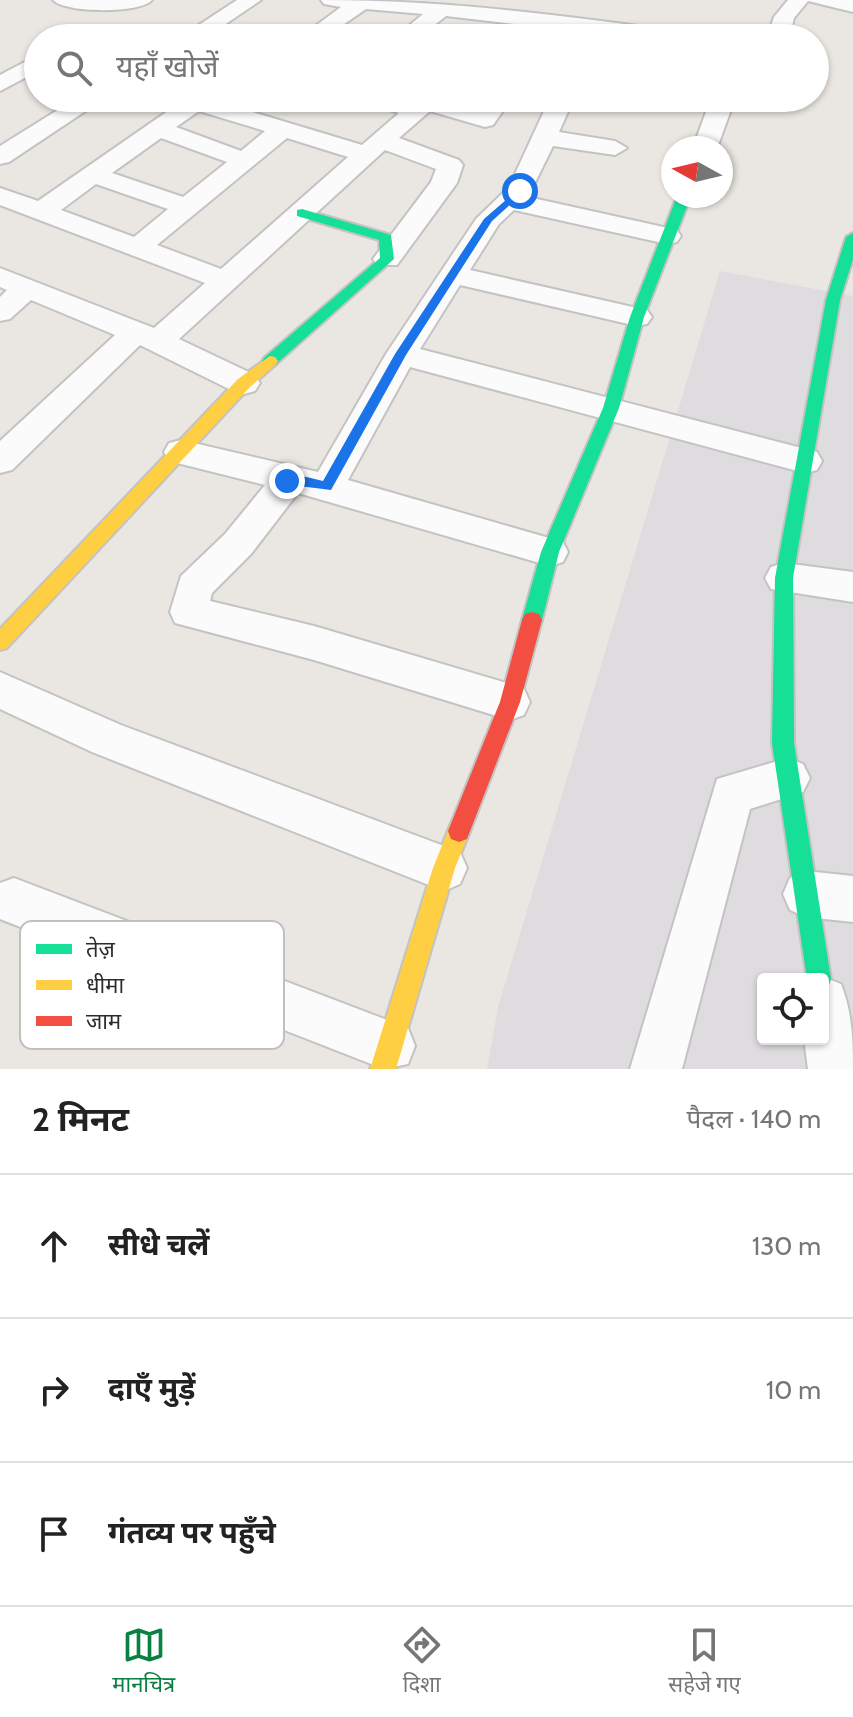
<!DOCTYPE html>
<html lang="hi">
<meta charset="utf-8">
<style>
:root{--surface:#fff;--page:#f2f2f2;--text:#222;--muted:#767676;--line:#e0e0e0;--accent:#0b8043}
body{margin:0;font-family:Cabin,"Noto Sans Devanagari",sans-serif;background:var(--page);color:var(--text)}
.controls{position:absolute;right:24px;bottom:24px;display:grid;overflow:hidden;border-radius:8px;box-shadow:0 2px 6px #0004}
.controls button{width:72px;height:72px;display:grid;place-items:center;padding:0;border:0;border-bottom:2px solid var(--line);background:var(--surface);color:var(--text);font:40px sans-serif}
.compass{position:absolute;left:661px;top:136px;width:72px;height:72px;border-radius:50%;background:var(--surface);box-shadow:0 2px 6px #0004;rotate:278deg}
.stop{position:absolute;width:24px;height:24px;margin:-18px;border:6px solid #1a73e8;border-radius:50%;background:#fff}
.stop.end{background:#1a73e8;border-color:#fff;box-shadow:0 2px 8px #0008}
.list{margin:0;padding:0;list-style:none}
h2{display:flex;justify-content:space-between;align-items:center;height:104px;margin:0;padding:0 32px;font-size:34px}
h2 small{font-size:26px;font-weight:400;color:var(--muted)}
.list li{display:grid;grid-template-columns:52px 1fr auto;gap:24px;align-items:center;box-sizing:border-box;height:144px;padding:0 32px;border-top:2px solid var(--line)}
.list b{display:block;font-size:30px;white-space:nowrap}
.list em{font-size:26px;font-style:normal;color:var(--muted)}
.icon{flex:none;width:44px;height:44px;fill:none;stroke:currentColor;stroke-width:2;stroke-linecap:round;stroke-linejoin:round}
.map{position:relative;flex:none;width:853px;height:1069px;overflow:hidden}
.search{position:absolute;background:var(--surface);box-shadow:0 2px 6px #0004;left:24px;right:24px;top:24px;height:88px;display:flex;align-items:center;gap:20px;box-sizing:border-box;padding:0 28px;border-radius:44px;color:var(--muted);font-size:30px}
.sheet{height:536px;background:var(--surface)}
nav{display:flex;justify-content:space-around;align-items:center;box-sizing:border-box;height:112px;border-top:2px solid var(--line);background:var(--surface);font-size:22px;color:var(--muted)}
nav a{display:grid;justify-items:center;gap:4px}
nav .on{color:var(--accent)}
.map>svg:first-child{display:block}
</style>
<div class="map">
<svg width="853" height="1069" viewBox="0 0 853 1069">
<rect width="100%" height="100%" fill="#eae7e2"/>
<path fill="#dedcde" fill-rule="evenodd" d="M720 271 853 296V1069H487L498 1007ZM763 979H823V1039H763Z"/>
<g fill="none" stroke-linecap="round" stroke-linejoin="round">
<defs>
<path id="street" d="M53 0H152C140 14 64 13 53 0Z
M237 0H261L205 38H179Z
M321 0C443 0 562 15 683 32L694 38H636L446 16 418 38H394L423 14 366 9 324 38H299L341 7 324 4Z
M788 0H853V12L808 1 794 18 789 38H767L774 17Z
M38 55V71L0 91V75Z
M77 98H105L9 162 0 164V146Z
M170 98H206L362 145 399 113 368 103 364 98 411 101 414 98H441L479 111 488 98H512L493 125 485 127 430 111 399 138 459 160 463 165 457 183 397 265H377L373 259 431 182 436 169 385 150 179 339 255 375 260 383 255 391 244 394 233 391 140 345 12 470 0 473V441L115 335 31 300 10 319 0 321V297L7 290 0 287V268L154 328 205 283 0 205V188L38 201 178 104ZM199 111 265 131 241 151 176 127ZM161 138 227 162 183 197 112 173ZM287 138 348 157 221 269 157 245ZM96 184 168 209 134 237 61 210Z
M550 98H574L559 132 615 141 627 148 615 155 553 146 528 197 677 230 681 236 677 242 667 244 514 210 499 224 470 270 637 308 647 310 652 317 647 324 637 326 460 285 420 349 817 452 822 461 817 470 805 473 410 367 348 480 563 542 568 552 563 562 550 566 298 493 251 554 212 593 210 601 314 626 510 684 524 689 530 702 524 715 510 720 314 660 175 623 170 612 181 576 225 534 265 485 169 461 164 452 169 443 181 440 318 472 386 354 476 219 509 187Z
M667 98H741L732 107 717 148H693L707 109 671 103Z
M784 563 853 572V602L771 589 765 578 771 567Z
M0 672 121 725 460 852 467 868 460 884 444 891 92 752 0 709Z
M788 758 803 764 810 778 803 792 750 809 682 1069H630L717 779Z
M806 871 853 876V922L806 917 790 910 783 894 790 878Z
M14 878 408 1028 415 1046 408 1064 384 1069 0 919V883Z
M823 977 841 984C852 1012 853 1039 853 1069H808L804 1039H823V979H819Z"/>
<path id="fast" d="M677 196H691L644 317 619 408 559 552 542 620 539 626 532 628 525 626 522 620 541 552 603 408 630 317Z
M302 209 391 235 394 259 275 365H265L262 361 265 357 380 258 379 240 297 216V210Z
M853 233V259L840 300 793 578 794 743 831 979 828 988 823 990V979H807L772 743 775 578 826 300 846 237Z"/>
<path id="slow" d="M270 356 275 357 278 361 275 365 250 387 7 648 0 650V629L238 379Z
M459 820 467 823 470 831 455 868 396 1069H370L433 868 451 823Z"/>
<path id="jam" d="M532 612 539 614 542 620 520 702 467 839 459 842 451 839 448 831 500 702 522 620 525 614Z"/>
</defs>
<use href="#street" stroke="#c4c3c3" stroke-width="4"/>
<use href="#fast" stroke="#c4c3c3" stroke-width="4"/>
<use href="#slow" stroke="#c4c3c3" stroke-width="4"/>
<use href="#jam" stroke="#c4c3c3" stroke-width="4"/>
<use href="#street" fill="#fcfbfb" fill-rule="evenodd"/>
<use href="#fast" fill="#16e098" fill-rule="evenodd"/>
<use href="#slow" fill="#ffcf43" fill-rule="evenodd"/>
<use href="#jam" fill="#f24e42" fill-rule="evenodd"/>
</g>
<path fill="#1a73e8" d="M520 188 525 191 492 221 406 355 331 490 283 484V478L290 473 323 481 395 354 484 219Z"/>
<rect x="20" y="921" width="264" height="128" rx="12" fill="#fff" stroke="#c0c0c0" stroke-width="2"/>
<rect x="36" y="944" width="36" height="10" fill="#16e098"/>
<rect x="36" y="980" width="36" height="10" fill="#ffcf43"/>
<rect x="36" y="1016" width="36" height="10" fill="#f24e42"/>
<g font-size="22" fill="#2c2c2c">
<text x="86" y="957">तेज़</text>
<text x="86" y="993">धीमा</text>
<text x="86" y="1029">जाम</text>
</g>
</svg>
<div class="controls">
<button><svg class="icon" aria-label="locate" viewBox="0 0 24 24"><circle cx="12" cy="12" r="6"/><path d="M12 2v4M12 18v4M2 12h4M18 12h4"/></svg></button>
</div>
<svg class="compass" viewBox="-18 -18 36 36"><path d="M0-13l5 13h-10z" fill="#e53935"/><path d="M0 13l5-13h-10z" fill="#767676"/></svg>
<div class="stop" style="left:520px;top:191px"></div>
<div class="stop end" style="left:287px;top:481px"></div>
<div class="search"><svg class="icon" aria-label="search" viewBox="0 0 24 24"><circle cx="10" cy="10" r="6"/><path d="M15 15l6 6"/></svg>यहाँ खोजें</div>
</div>
<section class="sheet">
<h2>2 मिनट<small>पैदल · 140 m</small></h2>
<ul class="list">
<li><svg class="icon" aria-label="ahead" viewBox="0 0 24 24"><path d="M12 20V5M6 11l6-6 6 6"/></svg><div><b>सीधे चलें</b></div><em>130 m</em></li>
<li><svg class="icon" aria-label="right" viewBox="0 0 24 24"><path d="M7 20v-9h11M14 6l5 5-5 5"/></svg><div><b>दाएँ मुड़ें</b></div><em>10 m</em></li>
<li><svg class="icon" aria-label="arrive" viewBox="0 0 24 24"><path d="M6 21V4h12l-3 4 3 4H6"/></svg><div><b>गंतव्य पर पहुँचे</b></div></li>
</ul>
</section>
<nav>
<a class="on"><svg class="icon" aria-label="map" viewBox="0 0 24 24"><path d="M3 6l6-2 6 2 6-2v14l-6 2-6-2-6 2zM9 4v14M15 6v14"/></svg>मानचित्र</a>
<a><svg class="icon" aria-label="directions" viewBox="0 0 24 24"><path d="M12 3l9 9-9 9-9-9zM9 14v-3h6M13 9l2 2-2 2"/></svg>दिशा</a>
<a><svg class="icon" aria-label="saved" viewBox="0 0 24 24"><path d="M7 4h10v16l-5-4-5 4z"/></svg>सहेजे गए</a>
</nav>
